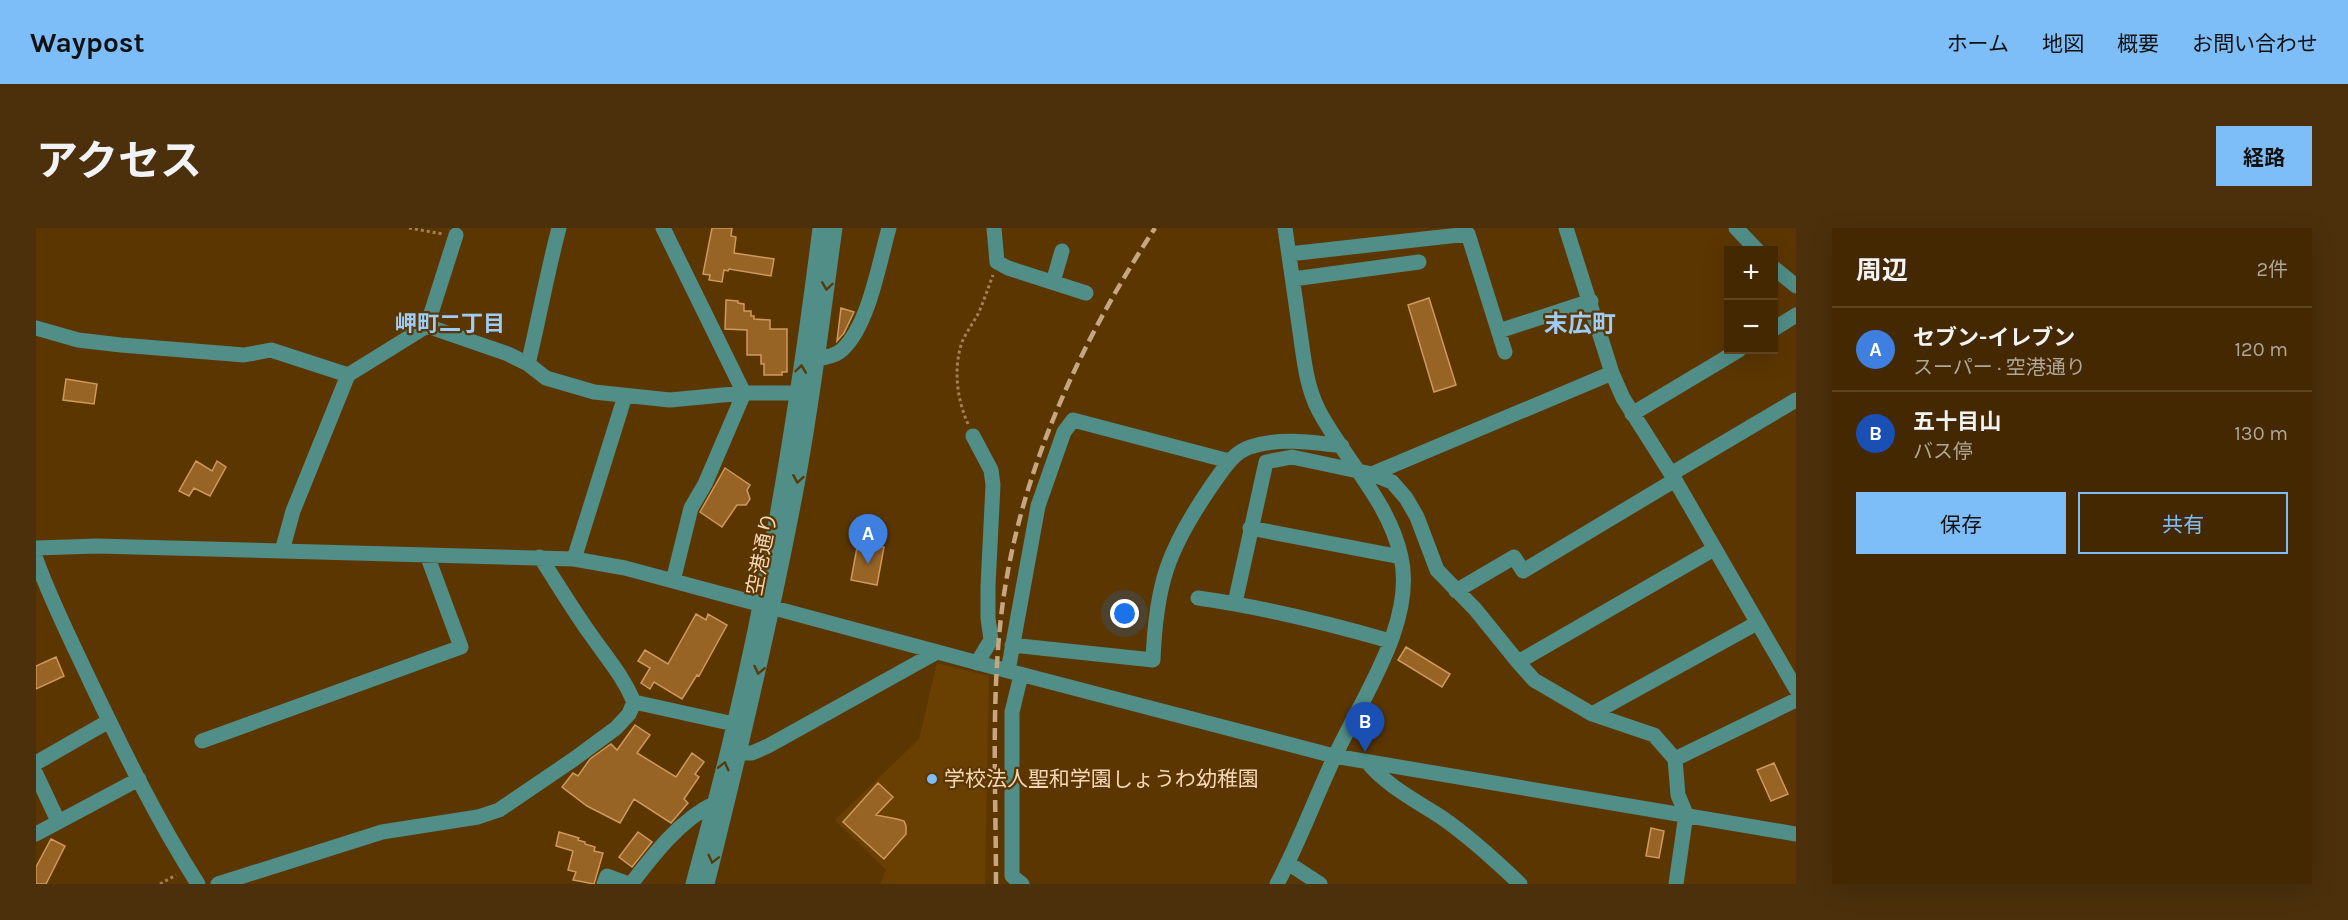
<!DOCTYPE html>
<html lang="ja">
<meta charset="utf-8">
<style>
:root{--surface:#442801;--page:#4b300b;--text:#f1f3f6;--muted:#afa699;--line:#5c4423;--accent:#7dbef9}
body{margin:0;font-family:Karla,"Noto Sans JP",sans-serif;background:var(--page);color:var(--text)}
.controls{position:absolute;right:18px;top:18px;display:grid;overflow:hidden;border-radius:0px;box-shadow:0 6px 24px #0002}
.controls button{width:54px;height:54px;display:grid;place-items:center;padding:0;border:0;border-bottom:2px solid var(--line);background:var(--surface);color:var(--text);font:30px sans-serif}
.you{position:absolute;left:1089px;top:386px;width:21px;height:21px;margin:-15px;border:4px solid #fff;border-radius:50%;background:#1a73e8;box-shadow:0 0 0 9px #1a73e833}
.badge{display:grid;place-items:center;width:39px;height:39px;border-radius:50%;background:var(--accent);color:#fff;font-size:20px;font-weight:700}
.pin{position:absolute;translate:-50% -50px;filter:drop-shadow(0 2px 3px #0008)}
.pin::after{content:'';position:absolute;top:32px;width:21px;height:18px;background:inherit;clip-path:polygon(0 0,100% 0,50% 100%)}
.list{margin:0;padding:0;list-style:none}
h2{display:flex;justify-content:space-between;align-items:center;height:78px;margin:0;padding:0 24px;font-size:26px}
h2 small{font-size:20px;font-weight:400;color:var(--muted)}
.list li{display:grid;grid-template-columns:39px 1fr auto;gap:18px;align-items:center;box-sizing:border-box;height:84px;padding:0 24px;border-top:2px solid var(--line)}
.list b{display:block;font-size:22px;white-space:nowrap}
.list p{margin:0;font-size:20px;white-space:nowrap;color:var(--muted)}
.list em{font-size:20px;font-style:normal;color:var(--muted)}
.actions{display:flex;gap:12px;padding:18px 24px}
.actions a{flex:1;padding:14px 0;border:2px solid var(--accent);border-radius:0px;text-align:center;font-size:21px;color:var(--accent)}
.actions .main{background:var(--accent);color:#111}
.map{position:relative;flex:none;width:1760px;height:656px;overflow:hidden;border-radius:0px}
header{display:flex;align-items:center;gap:36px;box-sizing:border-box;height:84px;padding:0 30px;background:var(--accent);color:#111}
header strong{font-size:28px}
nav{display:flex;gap:33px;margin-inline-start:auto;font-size:21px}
.intro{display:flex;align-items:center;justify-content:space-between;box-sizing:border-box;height:144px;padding:0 36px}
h1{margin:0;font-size:42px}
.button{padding:15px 27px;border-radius:0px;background:var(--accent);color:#111;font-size:21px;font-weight:700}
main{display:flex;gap:36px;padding:0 36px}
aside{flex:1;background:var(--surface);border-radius:0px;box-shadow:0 6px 24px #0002}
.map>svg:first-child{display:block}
</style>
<header>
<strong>Waypost</strong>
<nav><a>ホーム</a><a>地図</a><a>概要</a><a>お問い合わせ</a></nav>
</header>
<div class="intro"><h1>アクセス</h1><a class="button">経路</a></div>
<main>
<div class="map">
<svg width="1760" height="656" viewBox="0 0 1760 656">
<rect width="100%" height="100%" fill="#5b3601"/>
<path fill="#693f02" d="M901 435 953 448 949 656H844L850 642 799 592 883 511Z"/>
<path fill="#976426" stroke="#cf985d" stroke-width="1.5" d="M676 0H696L695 8 700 9 698 25 738 31 735 48 693 41 692 43 688 42 686 54 673 52 674 47 667 46Z
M1393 70 1420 157 1398 164 1372 77Z
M690 72 702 73V75L708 76V83H715V88H718V91L734 92V101H751V144H746V147H728V136H725V127H711V102L689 101Z
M805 80 818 84 808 105 801 113Z
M30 151 61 156 58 176 27 172Z
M160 233 176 243 181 233 190 239 174 268 158 260 153 268 143 263Z
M689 240 714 257 711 262 714 271 710 277H701L686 299 664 284Z
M822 314 848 319 841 357 815 352Z
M660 386 670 392 672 386 691 397 663 448 661 447 646 471 618 454 614 461 605 455 614 440 602 433 609 422 632 436Z
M1370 419 1414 446 1406 459 1362 432Z
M20 429 28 448 0 461V438Z
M599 497 614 507 601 525 640 549 656 525 668 534 659 546 663 549 648 571 652 575 635 595 598 571 584 595 551 578 526 559 537 545 542 548 554 531 572 518 575 516 581 522Z
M1738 535 1752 566 1735 573 1721 542Z
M842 555 857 569 840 587 861 591 868 593 870 598V606L848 631 807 594Z
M1615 600 1628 603 1623 630 1610 628Z
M523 604 543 610 542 612 549 614V616L559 619 558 623 567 625 558 656 537 652 540 644 532 642 537 623 520 618Z
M602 604 616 614 596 639 583 629Z
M15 611 29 618 10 656H0V639Z"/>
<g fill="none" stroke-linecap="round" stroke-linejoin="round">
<path stroke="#a38158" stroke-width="3" stroke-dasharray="3 3" stroke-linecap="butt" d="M373 0 407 6
M932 196C921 171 917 141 926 114 930 105 937 95 942 86 948 73 952 60 957 47
M124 656 140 647"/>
<path stroke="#508e87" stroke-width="15" d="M627 0 708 165 669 256 655 280 637 353
M958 0 961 34 972 40 1050 65
M1530 0 1576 145 1587 170 1639 252 1760 461
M1700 0 1721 22
M1253 26 1432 6 1469 124
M1738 40 1760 58
M1257 51 1383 34
M1017 54 1026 23
M391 98 472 126 492 136 510 150 558 164 634 172 708 165H762
M0 100 42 112 85 117 208 127 235 122 312 147 391 98 420 7
M1738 101 1760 87
M1463 103 1555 73
M781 131C790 129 800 128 807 121 833 96 843 35 853 0
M492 136C503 91 511 45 523 0
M1596 186 1703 122
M937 208 955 242 957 257 952 358V390L955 412 941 435
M1336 246 1576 145
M1635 246 1760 172
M1214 300 1365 329
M0 320 61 318 538 331 589 340 961 440 1298 528 1760 606
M246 323 257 283 312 147
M0 331C15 373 35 412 54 453 87 522 121 592 162 656
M538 331 589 168
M1420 363 1478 329 1487 343 1639 252
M1162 370C1227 379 1291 395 1354 413
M1199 375 1230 234 1256 229 1336 246 1356 254 1370 270 1381 289 1401 342 1439 381 1482 434 1498 452 1556 486 1618 507 1639 531 1642 567 1650 586 1640 656
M976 417 1117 432C1120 355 1132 321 1176 257 1187 242 1196 225 1214 219 1244 209 1276 214 1306 218
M1482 434 1678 321
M972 443 1002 278 1028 204 1037 192 1193 233
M985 447 976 484V648L986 656
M598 474 698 496
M1556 486 1721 395
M166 513 425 419 391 327
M704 525H716L732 518 901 424
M1639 531 1760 472
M1331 534C1352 559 1379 572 1405 589 1434 609 1459 632 1484 656
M0 535 73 493
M0 546 22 593
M0 606 103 551
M1252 635 1284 656
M182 656 346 604 442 589 463 582 538 531 580 500 593 486 598 474C587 448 571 430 555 407 537 382 521 355 504 329
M568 656 571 648 593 656
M595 656C618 626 644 592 679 575
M657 656C671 603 686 550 698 497 737 334 763 167 784 0
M671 656C704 524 736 391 761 257 777 172 787 86 799 0
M1241 656C1263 615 1279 570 1299 528 1325 471 1380 394 1365 329 1353 273 1309 232 1283 183 1270 158 1268 131 1264 104 1259 69 1254 34 1249 0"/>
<path stroke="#c5a681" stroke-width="4.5" stroke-dasharray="12 6" stroke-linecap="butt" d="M960 656C960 567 955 477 965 389 981 249 1043 116 1119 0"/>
</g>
<defs><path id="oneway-chevron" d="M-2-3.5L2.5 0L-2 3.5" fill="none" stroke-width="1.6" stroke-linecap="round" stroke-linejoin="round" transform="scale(1.5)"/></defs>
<g stroke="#5a3a08">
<use href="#oneway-chevron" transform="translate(791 58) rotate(98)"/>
<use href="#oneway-chevron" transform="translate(765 141) rotate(-82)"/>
<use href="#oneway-chevron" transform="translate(762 251) rotate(100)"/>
<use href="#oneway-chevron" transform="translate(723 442) rotate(103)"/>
<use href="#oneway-chevron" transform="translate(688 538) rotate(-76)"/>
<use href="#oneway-chevron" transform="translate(677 631) rotate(104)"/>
</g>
<circle fill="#7dbef9" stroke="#5b3601" stroke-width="2" cx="896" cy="551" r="6"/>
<g text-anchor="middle" stroke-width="4.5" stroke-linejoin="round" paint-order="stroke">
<g font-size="21" fill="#f4d7ba" stroke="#5b3601">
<text transform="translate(726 326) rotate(-79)" y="7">空港通り</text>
</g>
<g font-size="21" fill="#f4d7ba" stroke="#5b3601" text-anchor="start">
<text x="908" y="558">学校法人聖和学園しょうわ幼稚園</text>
</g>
<g font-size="22" font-weight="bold" fill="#9ecdf9" stroke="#5b3601">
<text x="414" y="103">岬町二丁目</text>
</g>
<g font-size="24" font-weight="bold" fill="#9ecdf9" stroke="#5b3601">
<text x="1544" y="104">末広町</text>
</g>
</g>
</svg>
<div class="controls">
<button>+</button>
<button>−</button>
</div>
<div class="you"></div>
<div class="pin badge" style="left:832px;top:336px;background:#3f7fe0">A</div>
<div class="pin badge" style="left:1329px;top:524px;background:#1a4fb4">B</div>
</div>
<aside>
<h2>周辺<small>2件</small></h2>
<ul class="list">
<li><span class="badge" style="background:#3f7fe0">A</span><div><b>セブン-イレブン</b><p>スーパー · 空港通り</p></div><em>120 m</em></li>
<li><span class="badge" style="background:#1a4fb4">B</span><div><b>五十目山</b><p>バス停</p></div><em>130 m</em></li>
</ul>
<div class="actions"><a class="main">保存</a><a>共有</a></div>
</aside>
</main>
